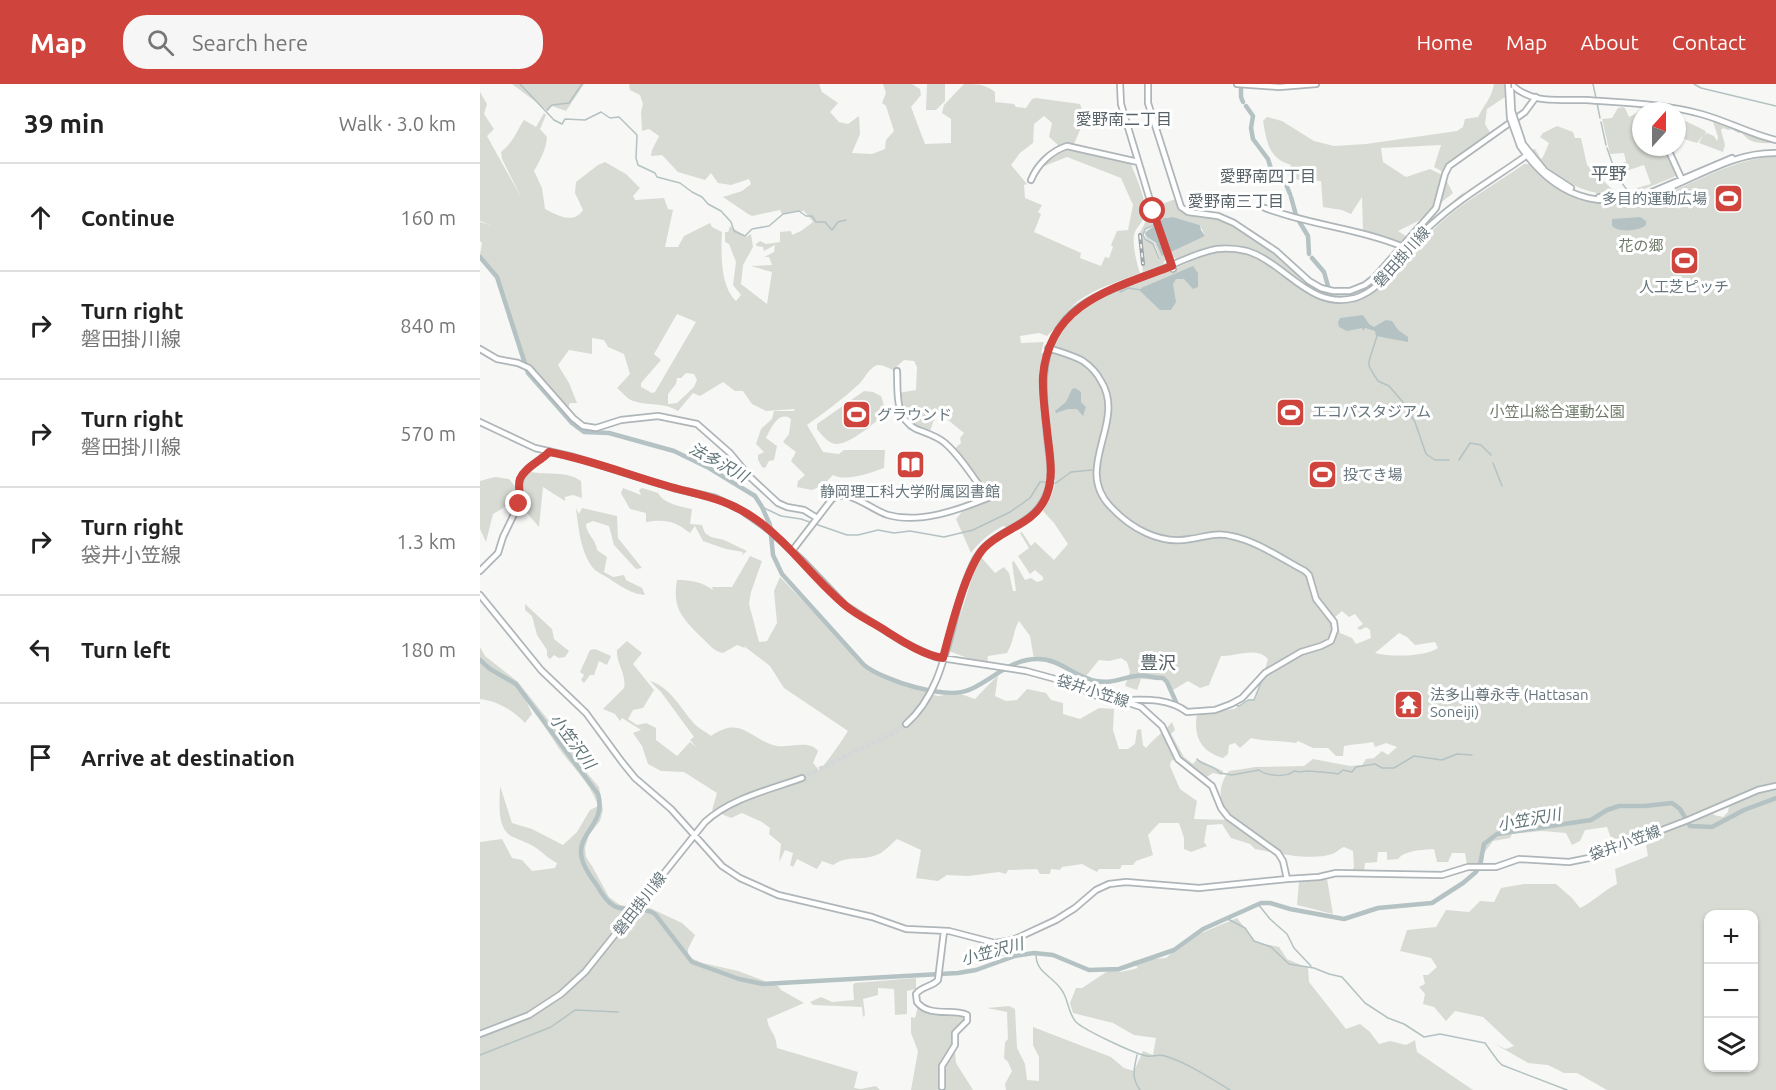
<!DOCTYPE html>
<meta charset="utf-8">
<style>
:root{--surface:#fff;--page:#f6f6f6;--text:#222;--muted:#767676;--line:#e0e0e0;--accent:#cf443c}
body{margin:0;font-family:Ubuntu,"Noto Sans JP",sans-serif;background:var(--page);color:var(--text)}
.controls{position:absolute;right:18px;bottom:18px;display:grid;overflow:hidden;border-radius:12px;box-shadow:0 2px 4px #0004}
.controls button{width:54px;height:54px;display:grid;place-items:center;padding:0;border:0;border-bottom:2px solid var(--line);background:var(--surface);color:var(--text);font:30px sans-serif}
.compass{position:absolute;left:1152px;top:18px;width:54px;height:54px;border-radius:50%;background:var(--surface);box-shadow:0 2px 4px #0004;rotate:21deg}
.stop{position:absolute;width:18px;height:18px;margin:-14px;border:4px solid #cf443c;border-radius:50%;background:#fff}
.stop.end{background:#cf443c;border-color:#fff;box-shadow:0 2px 6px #0008}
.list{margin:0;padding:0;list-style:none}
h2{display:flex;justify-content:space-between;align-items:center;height:78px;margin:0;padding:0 24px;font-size:26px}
h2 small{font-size:20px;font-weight:400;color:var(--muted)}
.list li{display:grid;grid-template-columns:39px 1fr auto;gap:18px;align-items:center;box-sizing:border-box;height:108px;padding:0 24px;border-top:2px solid var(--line)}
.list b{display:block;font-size:22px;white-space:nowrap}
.list p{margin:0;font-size:20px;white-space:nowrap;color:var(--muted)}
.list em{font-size:20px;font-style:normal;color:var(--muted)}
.icon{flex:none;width:33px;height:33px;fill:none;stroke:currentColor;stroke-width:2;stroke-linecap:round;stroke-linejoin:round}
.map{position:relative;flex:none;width:1296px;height:1006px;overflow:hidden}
header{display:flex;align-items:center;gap:36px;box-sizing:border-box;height:84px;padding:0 30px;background:var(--accent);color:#fff}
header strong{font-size:28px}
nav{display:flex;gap:33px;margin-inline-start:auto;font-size:21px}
.search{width:420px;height:54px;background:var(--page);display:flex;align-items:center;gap:15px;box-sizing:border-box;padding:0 21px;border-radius:24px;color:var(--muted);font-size:22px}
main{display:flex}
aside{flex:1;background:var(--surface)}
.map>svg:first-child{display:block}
</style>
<header>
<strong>Map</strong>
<div class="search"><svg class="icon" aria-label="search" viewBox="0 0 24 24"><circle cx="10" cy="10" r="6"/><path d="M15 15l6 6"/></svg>Search here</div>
<nav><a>Home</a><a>Map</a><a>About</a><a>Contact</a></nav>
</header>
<main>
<aside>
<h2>39 min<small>Walk · 3.0 km</small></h2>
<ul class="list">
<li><svg class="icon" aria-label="ahead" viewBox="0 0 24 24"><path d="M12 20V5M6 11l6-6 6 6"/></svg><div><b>Continue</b></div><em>160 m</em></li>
<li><svg class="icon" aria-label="right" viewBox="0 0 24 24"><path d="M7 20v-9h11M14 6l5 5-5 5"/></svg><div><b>Turn right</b><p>磐田掛川線</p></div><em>840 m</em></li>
<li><svg class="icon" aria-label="right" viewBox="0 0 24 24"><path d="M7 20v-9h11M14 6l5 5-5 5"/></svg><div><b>Turn right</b><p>磐田掛川線</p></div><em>570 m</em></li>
<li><svg class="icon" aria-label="right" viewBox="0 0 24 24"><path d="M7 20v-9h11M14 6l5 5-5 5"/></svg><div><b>Turn right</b><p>袋井小笠線</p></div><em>1.3 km</em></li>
<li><svg class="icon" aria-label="left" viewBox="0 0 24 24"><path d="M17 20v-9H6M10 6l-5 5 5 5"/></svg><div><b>Turn left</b></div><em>180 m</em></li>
<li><svg class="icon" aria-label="arrive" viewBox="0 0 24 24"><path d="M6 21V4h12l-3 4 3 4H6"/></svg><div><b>Arrive at destination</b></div></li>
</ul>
</aside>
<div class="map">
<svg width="1296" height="1006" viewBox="0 0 1296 1006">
<rect width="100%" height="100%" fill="#f7f7f5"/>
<path fill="#d8dbd4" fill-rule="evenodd" d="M32 0H104L86 27 72 22 68 27Z
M149 0H339L342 8 358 19 350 28 359 38 368 40 379 32 380 50 372 69 392 70 405 65 406 56 414 47 406 22 402 19 406 9 403 0H432L440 5 441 11 431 23 445 60 471 59V35L462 29 464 21 484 0C497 0 505 0 515 8V18L534 20 536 23 546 24 552 15 556 14 600 20 605 34 594 60 578 61 569 53 572 39 564 32 554 40 553 59 540 69 531 81 547 100 544 101 545 114 562 121 558 128 561 130 554 148 601 169 600 174 621 182 625 173 629 174 633 163 631 161 637 147 648 146 653 121 641 94 587 73 559 84 583 66 593 64 650 78C656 93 665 111 665 127 665 137 658 141 655 148 651 158 657 180 660 189 640 197 616 204 598 217 585 227 578 243 567 252L559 249 540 252 541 259 564 258 561 269 571 268C575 253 584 240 595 229 619 206 666 196 698 183 710 178 723 171 736 168 744 167 754 167 763 169 804 179 828 229 876 216 913 205 932 165 959 140 984 117 1016 100 1044 80H1051C1068 99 1087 112 1112 117 1181 132 1229 76 1296 72V700L1276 704 1185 741 1133 760 1127 743 1105 746 1100 757 1092 761 1086 749 1062 747 1032 750 1030 754 1013 757 1004 769 1003 783 992 784 987 780 985 769H972L968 778H957L954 765C942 766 925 766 918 775L907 776V768H898L897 778 885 779 884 787H872L874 783 873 767 864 763C859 765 856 769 852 770 831 777 796 769 775 765L770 760 751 754 742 740 727 741 724 758 727 762 711 768 704 765V754L699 739H679L668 751 673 771 656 777 653 781H642L640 785H619L617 788 602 780 582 783 580 786 571 785 570 790H560L557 785 528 786 526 790 519 788 488 792 467 791 458 797 436 794 441 766 417 755C411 760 405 767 399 770 382 778 369 770 353 781L342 777 337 785 317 775 313 783 310 781 313 769 305 766 299 778 301 760 289 750 290 744 282 738 262 729 251 734 232 726 237 709 204 688 181 687 168 680 162 662 153 649 161 646 142 634 140 637 135 630 123 625 144 604C147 591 136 579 137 566L147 557 162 569 153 580 174 606 163 624 153 626 148 635 157 641 166 639 176 644V656L197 672 210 658 216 663 210 656 214 653 181 608 170 597C190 603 199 622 212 637 216 643 225 647 231 652 260 632 268 653 293 661 307 666 328 654 338 667L333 679 339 686C345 682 363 655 368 647L304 604 290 582 264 562 265 564 257 561 243 569C233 567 229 560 221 553 202 534 192 524 197 496 211 496 222 498 233 506L232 503H252L270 472 282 477 271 508 269 520 279 558 287 557 297 539 294 507 300 493 383 579 402 592 425 602 458 612 478 609 495 615 518 591 515 612 526 617 537 616 547 605 566 609 571 616 583 619V630L600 635 619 624 634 625 633 646 639 665H648L655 660 657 646 661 645 663 661 666 664C674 654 684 648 692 638L695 646 691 650 704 673 713 680 717 675 743 687 742 691 733 689 725 694 696 675 691 677 690 682 700 705 717 717 714 735 749 736C740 718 736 704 749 687L776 683 824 682 833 675 870 682 882 681 886 675 894 674 902 667 908 671 917 663 906 659 895 663 893 658C883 660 874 660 864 662L863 672H856L848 664H833L818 657 816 659C800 656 787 658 771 654L760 664 755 659 749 661 748 670 743 674C721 668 713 652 717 630L754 625 768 616 774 615 782 597 777 594 785 585 788 575C776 562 756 573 741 572L729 601 720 604 708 597 693 606 687 596 661 595 657 606 645 602 650 588 647 578 641 574 629 577 619 576 606 592 583 581 554 575 550 552 539 537C533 547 534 558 527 569L508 572 507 580 495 577 469 567 496 481 501 473 515 489 524 483 529 489 533 507H536L532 478 534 477 545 496 551 494 557 498 563 496V493L555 486 550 490 538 472 549 464 540 449 542 448 551 462 555 458 574 476 588 460 574 439 563 427C569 417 575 407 575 395H570C562 421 552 430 529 444L523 442C510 449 500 457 491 469L476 435 486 423 502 415 503 412 472 367 481 359 480 354 484 349 457 327 449 350C425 339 422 336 418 309L436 306 437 283 434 277 424 276 413 286C408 284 400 279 395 282 388 286 385 294 379 300 363 315 345 328 327 341L343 368 359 370 364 366H405L404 384C390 389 366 398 353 391L343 401 332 406 317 403 318 397 325 391 311 377 316 368 303 358 309 350 311 335C299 326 291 344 286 354L297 362 294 376 289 377 285 384 282 383 278 376V371L284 368 276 360 281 345 292 335 294 327H314L315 325 286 327 272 320 263 307H255L243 298 220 312 213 309 198 327C184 318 168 322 153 317 147 315 142 308 137 304L150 290 144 270 128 263 124 256 112 254V270L89 266 78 281 89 299 97 319H90L87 326 51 284 44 278 27 232 28 228C21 210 15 184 0 171L2 159 0 157V138L10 141 0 137V8L7 20 4 30 14 45 7 52 42 115 22 75 21 68C33 59 36 48 44 36L56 43 64 29 66 31 60 45 67 53C66 66 60 76 54 87L62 104 65 125C77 131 93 141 103 126L95 109 96 98 118 81 125 78 146 90 160 104 153 112 155 116 184 114 188 125 193 126 185 163H198L204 152 230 139 232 143 242 148C241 169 240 202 256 217L261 211 253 201 256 178 249 160 245 158V148H248L250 142 266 153 271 150 273 163 263 181 261 200 287 220 292 188 271 182 292 181 289 173H284L294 168 295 161 284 167 283 163 276 162V160L280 157 286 160 300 158V148L311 147 312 151 321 147 333 138 324 127 302 130 300 126 272 132 268 130 243 113 262 107 271 100 269 95 251 101 238 99 231 89 225 96 198 88 182 71 171 72 172 66 179 52 169 45 162 47 161 28 163 20 160 11 150 6ZM197 230 216 238 175 308 172 309 161 303V299L181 276 174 270ZM206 289 214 290 217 296 214 303 197 319 188 320V310L196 300 197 294H201ZM862 527 869 533 875 530 883 540 877 544 880 546 886 543 890 546 891 554 876 560 872 554 860 549 855 533ZM919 549 927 553 935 561 955 558 958 564C945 573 910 573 895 569Z
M447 0H465V17L456 26H446Z
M1014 0H1024L1025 13 1007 25 1005 40 1011 50 973 76 963 88 954 83 961 61 901 64 903 78 926 93 950 85 964 92 973 109 938 137 918 147 926 152 922 159 883 146 882 113 871 130 862 126 843 123 841 97 810 95 808 88 811 81C788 74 787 58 783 37L787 33 802 37 834 57 854 62 886 60 977 47 983 43 985 35 998 33C1004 21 1012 13 1014 0Z
M1143 23 1145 24 1149 33 1163 26H1181L1161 27V63H1186L1196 92 1157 108 1153 107 1157 104 1171 100 1164 81 1137 90 1133 82 1146 78 1144 69 1130 70 1122 35 1132 34 1138 24Z
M1216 30 1290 56 1296 59C1282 59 1271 61 1262 49H1258L1252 45 1248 46 1243 44 1241 46 1245 61 1243 68 1219 59 1223 51 1217 59 1204 55 1197 49V33L1224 46 1226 48 1225 51 1227 49 1234 52 1237 57 1238 53 1233 38Z
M1077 42 1093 48 1095 54H1101L1107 81 1135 108 1143 105 1145 109 1153 110C1112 116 1076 98 1051 66L1055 65 1061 75 1063 73 1069 59 1060 53 1063 49Z
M985 107C978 118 962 127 952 137 921 168 890 232 837 209 827 205 818 197 810 191 794 180 780 172 762 165V163C739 156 717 166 696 175L692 172 686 174 683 180 663 188 658 152 668 133 671 132 674 140 664 145 663 153 673 161 679 174 680 173 675 161 666 154 664 148 674 142 665 149 667 153 677 161 725 152 720 141 693 133 684 134 680 139 676 122 696 115 699 124 709 130 735 132 755 140 799 171 840 206 853 209H869L892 198 944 142Z
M384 307 393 308 401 312 406 328C398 337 368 362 355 360 348 359 341 350 337 345V340Z
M47 387C64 392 87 386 101 397L102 414 93 411 85 413V417L63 403 59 443 40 421H28L13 430 6 458 0 445V397L15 393 29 395 39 407 40 398Z
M143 404 161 411 159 406 162 404 178 409C184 420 199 422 212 425L210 440 222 441 225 449 231 453 244 456 267 467 262 471 263 468 246 465 223 457 215 442 210 449C194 437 187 435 166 438V429L150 425 141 409Z
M96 424 99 430 102 424 137 432 138 454 162 484 156 485 134 461 129 442 113 437 106 440C106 450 116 455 117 466L127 473 124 488 133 493 144 491 146 496 162 504 165 511C152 510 142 503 131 496 126 492 120 490 115 486 101 472 98 442 96 424Z
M45 520 72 545 74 555 89 567 85 573 79 574 74 571 70 575 67 572V566L57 551 52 532 45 526Z
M0 563 5 572 38 598 89 662 107 689 119 703 123 726 120 737 109 751 105 764 106 773 112 782 129 813 140 821 165 824 157 827 170 824 202 839 215 851 208 865V873L223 879 258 887 298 902 301 906 324 919 287 935C289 948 296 948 297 964L378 988 374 1004 381 1005 396 1002 400 1006H0V758L22 755 32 774 42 776 52 787 75 784 77 779C68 775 62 767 53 762 46 758 39 756 31 752 16 743 20 717 20 702L32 739 52 745 83 761 97 748 110 726 118 722C110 698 92 683 78 663 68 647 57 632 46 616L52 630 45 639C33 626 17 617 0 615Z
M115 565 131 572 127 581 119 577 114 591H110L104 599 101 596 104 591 100 588 110 566Z
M1296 702V1006H1127L1097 989H1084L1068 981 1048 979 1015 960 1026 965 1034 962 1003 933 975 927 966 937 954 923 943 920 945 910 939 903 945 900 943 891H948L957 883 951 874 920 867 927 846 956 843 966 826 989 828 1000 817 1014 818 1021 804 1044 800H1076L1092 814 1100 824C1113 818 1123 807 1137 800L1135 785 1168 772 1165 755 1231 727 1234 731 1243 733 1248 728 1250 717ZM1228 830H1274V984H1228Z
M847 795 853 830 817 821 819 798Z
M757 834 776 858 799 863 807 875 828 884 829 898 866 945 880 940 890 948 899 960 910 957 926 961 935 956 937 968 993 1006H526L525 1000 532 987 528 978 524 974 525 958 528 955 527 928 507 924 529 922 535 925 537 964 545 980 547 996 559 997V973L553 961V943L631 973 644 984 654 987 663 967 673 971 676 954 654 951 633 939 593 929 590 919 596 904H602L631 885 641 888 658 884 652 877 686 874 707 855Z
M530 861 532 869 497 881 499 862Z
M436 894V905L427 907V930L415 931 414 905 398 904V911L383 915 385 931 383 933 382 923 333 921 330 918 341 913 352 918 374 916 373 901 375 899Z
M438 922 446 926 484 929 488 934 473 948 476 979 493 1006H431L438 967 431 949V933L435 934Z"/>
<path fill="#b4c2c3" d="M693 133 720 141 721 146 725 152 682 172 676 159 667 153 665 149 684 134Z
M1160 133 1166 137V141C1159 147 1139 149 1132 142V135Z
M713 182 718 189V203L713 205 704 195H696L693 200 696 218 691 226H680L660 207 661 204Z
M883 231 889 240 894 243 906 236 912 237 918 246 928 253V258L896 252 895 247 885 244 883 247 882 244 867 247 859 243 858 238 860 234Z
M595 304 601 308V318L606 323 603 332 597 325H588L576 329 575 327 586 318 592 305Z"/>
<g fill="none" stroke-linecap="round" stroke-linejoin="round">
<path stroke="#b4c2c3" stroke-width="1.5" d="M40 0 74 36 82 40 85 35 105 36 121 28 130 34 139 33 157 51 156 74 158 81 175 89 177 93 200 99 212 108 222 113 228 120 241 127 251 138 254 147 265 152 272 145 289 142 303 130 319 127 326 132H332L336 138H345L352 146 358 138 366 136
M1113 0 1116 14
M1214 0 1221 4 1296 22
M1117 19 1120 34
M67 26 72 21 89 19 102 0
M1121 38 1126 61
M1127 64 1137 93
M1138 94 1148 107
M1166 119 1189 117
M674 141 665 145 663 151 665 155 673 160 679 174
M640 208 648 204 661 206
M897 252 889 277V282L894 291 898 297 909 302 922 317 935 338 946 370 955 376H969
M979 376 990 359 1001 361 1011 371
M1013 379 1022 402
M572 399H576L591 388 612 386
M282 423 301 432 321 435 367 451H378L398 446 414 449 430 447 464 453 493 446 530 428 550 414 560 398H567
M755 621 759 622 768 616H774L782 596
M717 675C723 682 734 681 740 689L752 691 779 686C787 692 806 694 814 687 820 689 822 687 828 687 838 688 847 688 858 690L863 686 872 688 876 683 895 680 902 684H914L934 672 962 676 977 670 992 671
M778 820 790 835 807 850 814 864 831 882
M746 834 765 844 774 857 791 863 809 880 834 884 849 890 862 893 885 919 908 934 924 940 944 953 960 950 1005 959 1018 977 1022 981 1087 1006
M556 869C555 888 571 891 581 905 589 915 587 928 596 938 604 946 655 970 667 972 673 973 678 970 685 972 708 979 730 994 750 1006
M0 971 71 943 95 926 138 928
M657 971C654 985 651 994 660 1006"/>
<path stroke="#b4c2c3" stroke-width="4.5" d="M761 4V13L763 18
M766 22 773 32 771 44 773 55 788 75 792 88 805 98 810 110
M811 113 816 131
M819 137 828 152 829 170
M0 173 17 193 48 289 92 339 104 348 129 349 194 367 229 384 275 412 282 423 290 441 293 471 302 490 384 581C404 597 468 617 491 605 513 595 531 575 557 575 578 574 595 593 616 597 632 600 641 594 656 592 665 590 674 595 683 594L687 598 696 618
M832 174 844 188 848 202
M0 576 10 585 36 600 118 710C127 741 95 749 102 775 104 784 111 793 116 800 120 807 126 818 134 822 146 829 163 822 175 830L212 878 259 895 283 900 478 889 496 886 535 872 554 869 573 871 609 886 639 885 694 866 723 845 781 819H790L810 825 864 835 898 824 952 819 983 799 996 788 1000 781 1004 760 1017 750 1111 736 1127 726 1139 722H1165L1192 719 1200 725 1210 742 1232 743 1264 726 1296 714"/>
<path stroke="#d3d7d7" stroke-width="4.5" stroke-dasharray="4.5 2" stroke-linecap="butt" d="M322 694 413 649 426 640"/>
<defs>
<path id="secondary" d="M640 0 641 20 675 133 693 185
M668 0V19L701 123 708 128 738 132 754 139 796 167 829 197 841 204 853 207H870L885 201 894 194 956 124 965 90 969 82 1045 28 1056 13
M757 0 799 3 836 0
M1031 0C1052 21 1080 15 1106 16 1144 19 1185 20 1221 30 1247 37 1270 50 1296 56
M1043 60 1065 87 1091 104
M1040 62C1057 87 1078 107 1108 114 1180 131 1227 68 1296 69
M1187 63 1202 96
M551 96C557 81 571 67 587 62L658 78
M1172 108 1252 74
M1119 113 1138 115 1152 113
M785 124C829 141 877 144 921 162
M568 264C580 268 592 271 603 277 610 282 617 289 621 297 647 338 593 383 630 422 650 444 680 461 710 455 724 453 737 448 751 452 777 457 802 475 825 487L829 491 836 515 854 538 855 546 851 557 841 562 821 568 785 589 762 614 751 620 735 626 707 628C690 615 668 615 647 616
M0 265 17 275 38 279 49 284 93 334 103 342 116 344 141 336 178 332 217 340 250 369 270 393 298 419 307 423 324 426 337 434
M0 338 55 364 94 373 193 404 236 414 261 426 289 446 324 478 365 521 423 558 455 573 546 587 590 599 614 611 643 617 661 623 682 642 698 675 732 702 741 724 748 733 798 769 803 777 807 795 839 793 856 789 962 791 988 783H1016L1039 775 1089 778 1109 774 1208 736 1278 706 1296 702
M312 467 352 415C368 403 391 426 408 431 440 440 478 426 508 414 495 396 482 374 465 359 457 352 446 349 436 345 414 334 418 307 417 287
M0 487 18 469 23 453 39 420C42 412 37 404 40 395 45 383 61 377 69 367
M0 511 61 586 106 629 142 678 155 694 191 725 242 782 260 794 298 811 392 833 426 845 469 847 515 859 533 856 576 836 595 824 616 806 629 800 646 798 719 804 807 795
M426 640C472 600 468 526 496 474 514 443 556 445 568 406 573 391 570 376 568 361 564 317 555 271 586 235 593 227 601 221 610 216 633 203 660 194 685 184 701 177 719 168 737 165 747 164 758 165 767 167 806 179 829 226 875 214 894 208 905 194 917 179 928 166 939 152 951 141 981 113 1017 93 1050 69
M0 950 49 931 81 910 105 888 225 738C251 714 289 706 322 694
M462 1003V982L475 961V949L487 937V931C475 924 449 934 437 918L436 910C442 902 452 903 458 896L464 847"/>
</defs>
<use href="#secondary" stroke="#afb6b9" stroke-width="8"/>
<use href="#secondary" stroke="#fff" stroke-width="4.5"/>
<defs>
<path id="rail" d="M660 151 663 180"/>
</defs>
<use href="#rail" stroke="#9da5a8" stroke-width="4"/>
<use href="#rail" stroke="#fff" stroke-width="1.5" stroke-dasharray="4.5" stroke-linecap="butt"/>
<defs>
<path id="secondary-bridge" d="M1028 0 1030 34 1040 62
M1031 6 1032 27 1043 60"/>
</defs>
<use href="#secondary-bridge" stroke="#afb6b9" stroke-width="8" stroke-linecap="butt"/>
<use href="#secondary-bridge" stroke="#fff" stroke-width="4.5"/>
</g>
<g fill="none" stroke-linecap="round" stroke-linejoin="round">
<path stroke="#cf443c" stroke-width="8" d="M39 420C42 412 37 404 40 395 45 383 61 377 69 368 108 375 146 390 184 401 216 411 244 413 274 434 309 458 333 495 366 522 379 533 395 539 409 549 425 559 444 571 463 574 470 547 486 483 504 464 523 444 554 441 566 413 575 392 569 368 567 346 565 328 562 309 563 292 569 219 634 204 692 182L673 127"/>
</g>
<defs>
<symbol id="stadium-square" viewBox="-11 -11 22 22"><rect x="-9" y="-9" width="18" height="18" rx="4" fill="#cf443c" stroke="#fff"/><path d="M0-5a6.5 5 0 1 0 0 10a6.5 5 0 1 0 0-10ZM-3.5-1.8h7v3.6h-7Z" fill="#fff"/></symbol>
<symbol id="library-square" viewBox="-11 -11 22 22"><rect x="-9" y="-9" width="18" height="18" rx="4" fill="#cf443c" stroke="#fff"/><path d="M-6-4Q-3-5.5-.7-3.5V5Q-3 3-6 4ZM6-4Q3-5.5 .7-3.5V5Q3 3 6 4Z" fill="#fff"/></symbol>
<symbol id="temple-square" viewBox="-11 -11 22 22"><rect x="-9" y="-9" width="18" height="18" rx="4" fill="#cf443c" stroke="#fff"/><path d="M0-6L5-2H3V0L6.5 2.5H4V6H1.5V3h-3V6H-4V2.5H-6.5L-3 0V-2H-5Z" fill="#fff"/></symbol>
</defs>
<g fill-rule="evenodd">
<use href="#stadium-square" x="1232" y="98" width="33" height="33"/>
<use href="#stadium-square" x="1188" y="160" width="33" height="33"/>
<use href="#stadium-square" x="794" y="312" width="33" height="33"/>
<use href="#stadium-square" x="360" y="314" width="33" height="33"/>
<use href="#library-square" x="414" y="364" width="33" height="33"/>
<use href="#stadium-square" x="826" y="374" width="33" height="33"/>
<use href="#temple-square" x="912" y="604" width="33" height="33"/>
</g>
<g text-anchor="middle" stroke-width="6" stroke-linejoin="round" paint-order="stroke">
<g font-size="15" fill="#66767c" stroke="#fff" text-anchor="start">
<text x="1227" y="120" text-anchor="end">多目的運動広場</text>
<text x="1204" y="208" text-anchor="middle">人工芝ピッチ</text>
<text x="832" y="333">エコパスタジアム</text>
<text x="397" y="336">グラウンド</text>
<text x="863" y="396">投てき場</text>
<text x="430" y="413" text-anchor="middle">静岡理工科大学附属図書館</text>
<text x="950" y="616">法多山尊永寺 (Hattasan<tspan x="950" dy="17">Soneiji)</tspan></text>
</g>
<g font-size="15" fill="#6f7a68" stroke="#fff">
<text x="1161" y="167">花の郷</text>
<text x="1077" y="333">小笠山総合運動公園</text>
</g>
<g font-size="15" fill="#66767c" stroke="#fff">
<text transform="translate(922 173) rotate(-48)" y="5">磐田掛川線</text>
<text transform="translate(613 607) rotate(18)" y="5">袋井小笠線</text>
<text transform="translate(1145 759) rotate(-20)" y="5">袋井小笠線</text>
<text transform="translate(160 820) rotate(-52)" y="5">磐田掛川線</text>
</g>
<g font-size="16" fill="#576368" stroke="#fff">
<text x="644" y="41">愛野南二丁目</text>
<text x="788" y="98">愛野南四丁目</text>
<text x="756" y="123">愛野南三丁目</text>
</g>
<g font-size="16" font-style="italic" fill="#607577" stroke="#fff">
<text transform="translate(239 378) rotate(29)" y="6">法多沢川</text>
<text transform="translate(93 657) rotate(53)" y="6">小笠沢川</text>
<text transform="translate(1049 735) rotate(-10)" y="6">小笠沢川</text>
<text transform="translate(512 867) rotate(-15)" y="6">小笠沢川</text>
</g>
<g font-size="18" fill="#576368" stroke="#fff">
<text x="1129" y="96">平野</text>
<text x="678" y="585">豊沢</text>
</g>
</g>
</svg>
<div class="controls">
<button>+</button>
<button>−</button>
<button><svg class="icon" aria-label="layers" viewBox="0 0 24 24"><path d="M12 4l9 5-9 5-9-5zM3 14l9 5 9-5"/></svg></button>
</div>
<svg class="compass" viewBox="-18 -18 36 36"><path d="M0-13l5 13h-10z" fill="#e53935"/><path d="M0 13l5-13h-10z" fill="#767676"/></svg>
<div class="stop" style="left:673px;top:127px"></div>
<div class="stop end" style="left:39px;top:420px"></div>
</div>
</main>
